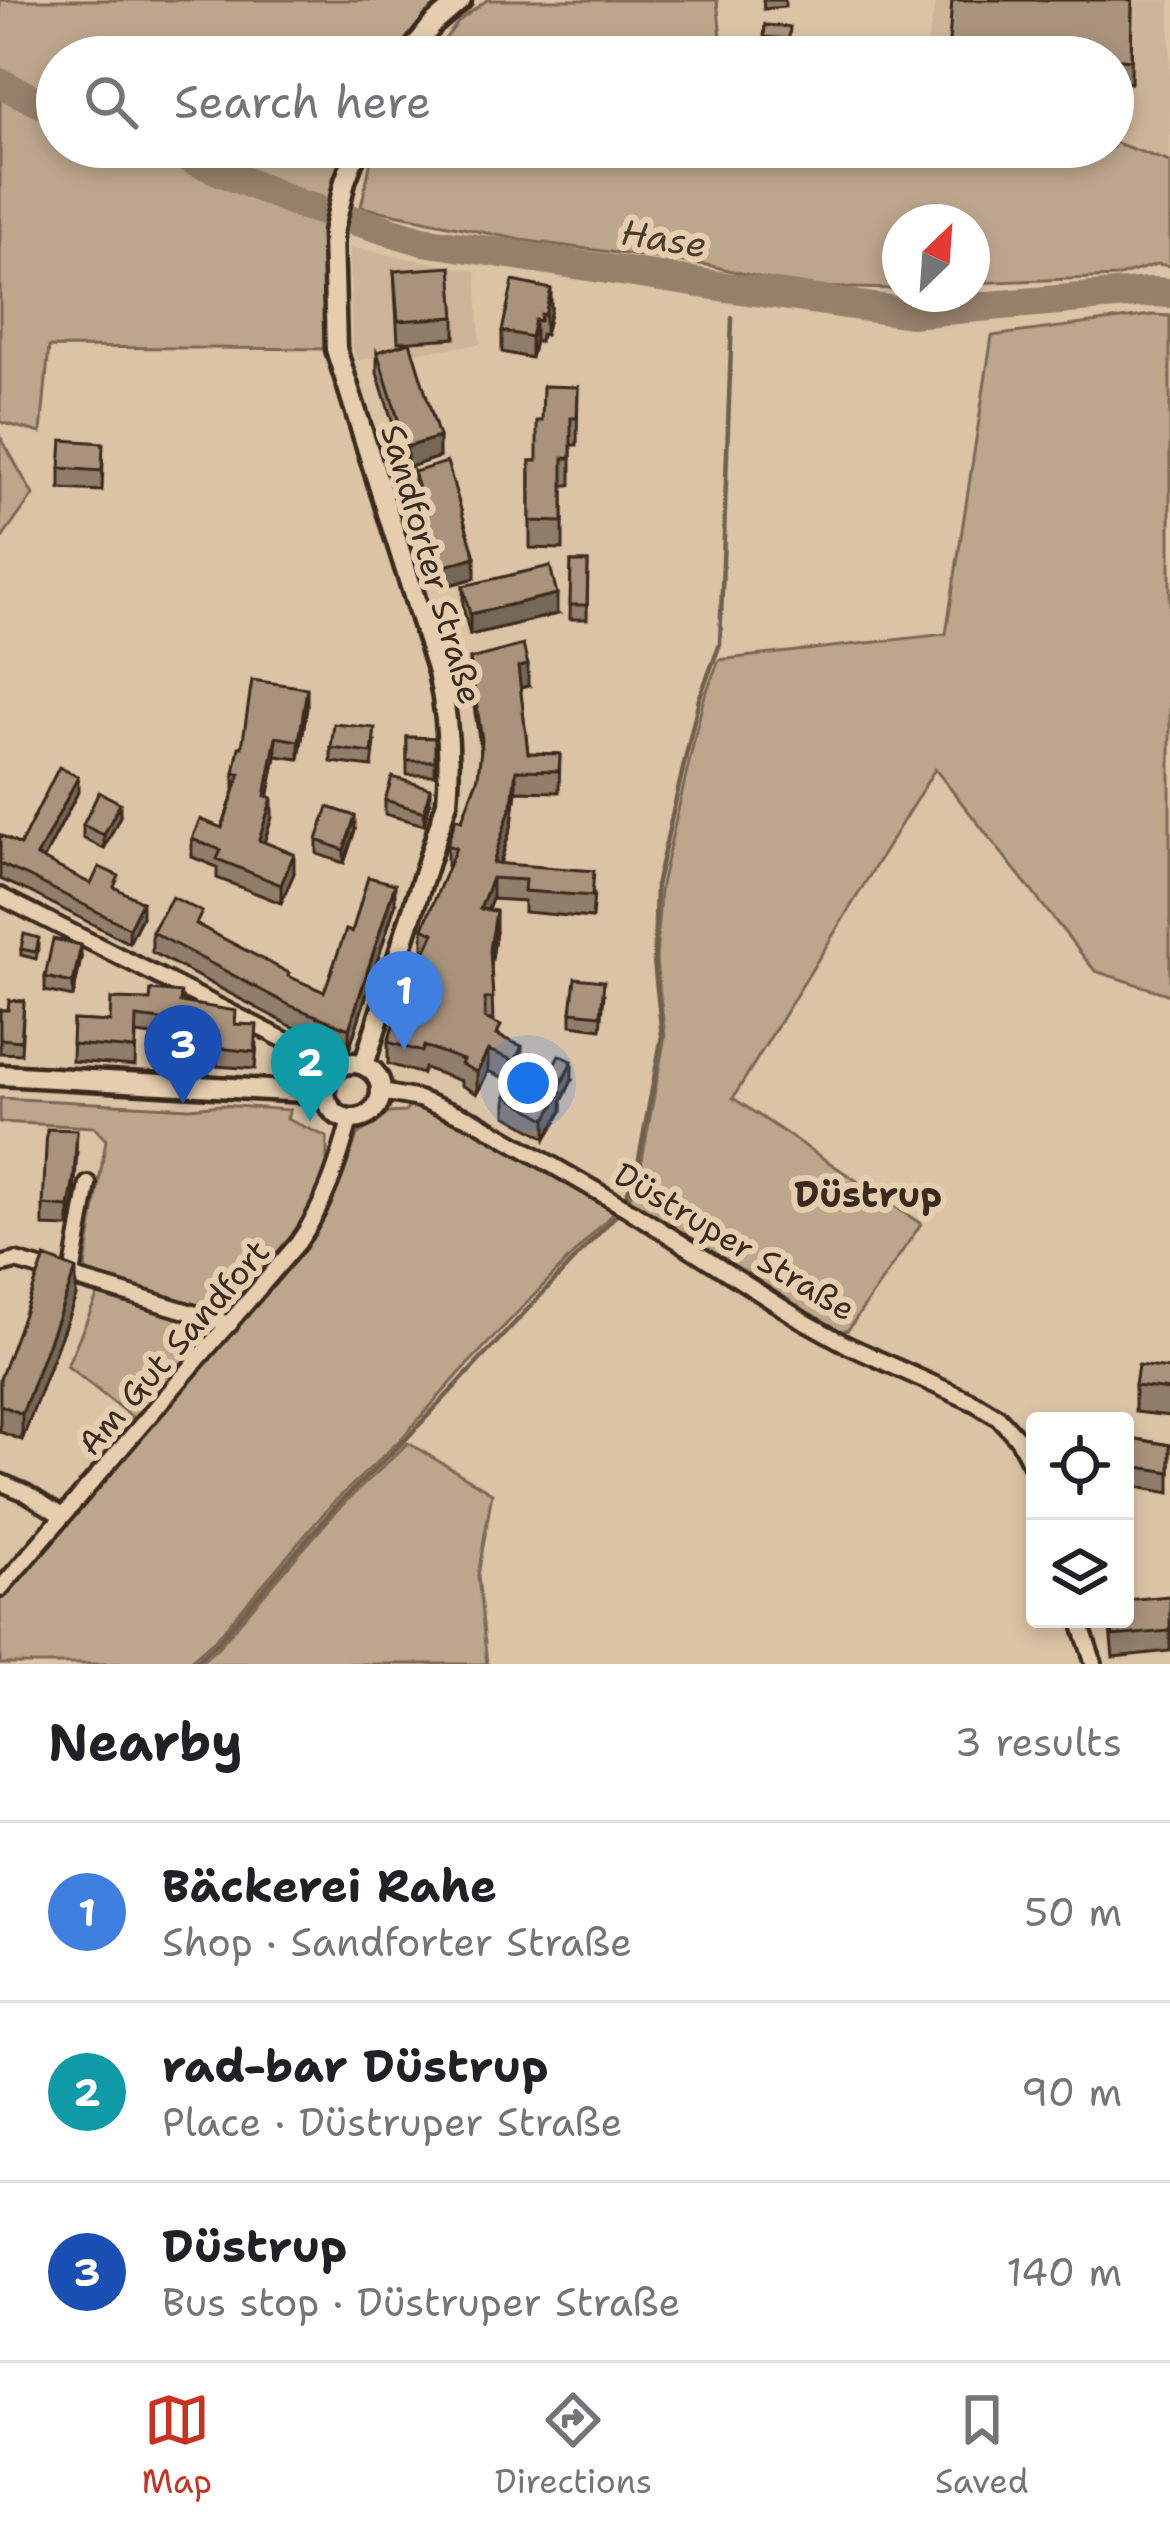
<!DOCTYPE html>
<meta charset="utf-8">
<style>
:root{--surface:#fff;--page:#f6f6f6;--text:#202124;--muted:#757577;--line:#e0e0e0;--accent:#c8321e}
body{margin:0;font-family:"Shantell Sans",sans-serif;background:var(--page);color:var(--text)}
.controls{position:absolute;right:36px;bottom:36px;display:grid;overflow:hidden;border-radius:12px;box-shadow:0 6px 18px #0003}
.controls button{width:108px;height:108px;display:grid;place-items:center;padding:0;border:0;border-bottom:3px solid var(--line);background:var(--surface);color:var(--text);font:60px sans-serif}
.compass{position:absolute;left:882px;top:204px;width:108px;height:108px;border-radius:50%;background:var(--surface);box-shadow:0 6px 18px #0003;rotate:25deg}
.you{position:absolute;left:528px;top:1083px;width:42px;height:42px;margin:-30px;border:9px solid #fff;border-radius:50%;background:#1a73e8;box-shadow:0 0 0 18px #1a73e833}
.badge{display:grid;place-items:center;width:78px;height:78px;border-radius:50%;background:var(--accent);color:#fff;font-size:39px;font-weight:700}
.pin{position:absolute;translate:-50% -99px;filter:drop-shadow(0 3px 6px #0008)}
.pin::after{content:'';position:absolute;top:63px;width:42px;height:36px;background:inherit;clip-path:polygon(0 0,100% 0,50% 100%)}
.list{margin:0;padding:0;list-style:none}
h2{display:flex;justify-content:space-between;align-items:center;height:156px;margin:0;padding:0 48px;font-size:51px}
h2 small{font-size:39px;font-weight:400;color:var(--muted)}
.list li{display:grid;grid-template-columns:78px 1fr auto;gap:36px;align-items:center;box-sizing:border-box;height:180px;padding:0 48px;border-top:3px solid var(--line)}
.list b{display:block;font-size:45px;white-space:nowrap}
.list p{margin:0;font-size:39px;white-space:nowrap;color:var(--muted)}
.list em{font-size:39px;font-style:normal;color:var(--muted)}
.icon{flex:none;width:66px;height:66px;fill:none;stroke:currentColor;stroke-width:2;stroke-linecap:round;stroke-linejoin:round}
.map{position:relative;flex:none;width:1170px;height:1664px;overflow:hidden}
.search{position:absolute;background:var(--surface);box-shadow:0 6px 18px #0003;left:36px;right:36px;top:36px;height:132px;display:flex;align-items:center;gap:30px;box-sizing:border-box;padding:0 42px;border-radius:66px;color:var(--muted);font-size:45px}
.sheet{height:696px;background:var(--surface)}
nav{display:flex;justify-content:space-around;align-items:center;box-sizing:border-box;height:168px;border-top:3px solid var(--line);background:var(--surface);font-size:33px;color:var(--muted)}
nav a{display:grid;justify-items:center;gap:6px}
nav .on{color:var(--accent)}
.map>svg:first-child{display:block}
</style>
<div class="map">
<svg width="1170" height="1664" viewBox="0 0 1170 1664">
<rect width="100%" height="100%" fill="#dbc3a5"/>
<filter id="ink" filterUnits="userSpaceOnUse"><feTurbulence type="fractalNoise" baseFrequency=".00833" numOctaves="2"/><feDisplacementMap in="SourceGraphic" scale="24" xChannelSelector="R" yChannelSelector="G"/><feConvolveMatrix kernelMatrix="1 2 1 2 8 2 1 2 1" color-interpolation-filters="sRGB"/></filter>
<g filter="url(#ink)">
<path fill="#ccb598" d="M936 0H1170V162L1113 142V57H925Z
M350 247 476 271 480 344 357 360 352 345Z"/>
<path fill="#bda78c" stroke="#7c6855" stroke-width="3" d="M0 0H461L407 57H57V147H358L333 233 336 349 49 347 41 433 0 422Z
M487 0H717L723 57H431L459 21Z
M1113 142 1170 162V266L1157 264 1116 277 972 283V222H900V289L801 287 707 265 521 240 361 207 374 147H1113Z
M1151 315 1170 316V995L1095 971 935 769 733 1098 921 1224 848 1330 840 1332 628 1201 639 1176 665 1036 656 961 660 889 703 701 719 660 946 634 992 336Z
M0 436 33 495 0 541Z
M0 1098 190 1108 221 1105 290 1110 287 1119 327 1137V1160L344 1173 357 1135 389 1113 405 1112 411 1105 473 1129 614 1212 469 1363 401 1439 332 1504 217 1638 187 1664H0V1587L142 1425 67 1366 99 1292 85 1267 106 1140 94 1127 0 1122Z
M408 1443 492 1493 478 1576 487 1664H199L220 1645 337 1510Z"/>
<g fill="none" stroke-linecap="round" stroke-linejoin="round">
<path stroke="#715e4c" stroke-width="4.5" d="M726 287 728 297
M193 1664 218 1642 335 1507 405 1440 617 1214 636 1175 662 1036 654 961 656 886 699 699 720 644 732 318"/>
<path stroke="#95806a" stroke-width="30" d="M0 83 57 111
M162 147 299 204 423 241 726 287 910 313 1149 292 1170 293"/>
<defs>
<path id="street" d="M0 896 338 1067
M382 1092 419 1099 476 1121 628 1209 802 1320 847 1345 975 1403 998 1417 1018 1439 1035 1471
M0 1265 16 1261 230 1324
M72 1275 88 1184
M0 1482 26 1493 62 1516
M0 1589 298 1243C325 1205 338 1164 350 1120
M1079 1619 1094 1664"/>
<path id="secondary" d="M407 57 433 24 461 0
M358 147 345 181 333 233 336 349 438 672C448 717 451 757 447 802L364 1065
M325 1091a28 28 0 1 1 56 0a28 28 0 1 1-56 0Z
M0 1075 324 1093"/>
</defs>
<use href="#street" stroke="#3b2a1e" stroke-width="22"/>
<use href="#secondary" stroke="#3b2a1e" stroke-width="27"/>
<use href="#street" stroke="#e5cdae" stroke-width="14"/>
<use href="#secondary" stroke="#e5cdae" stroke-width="18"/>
</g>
<path fill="#917e6a" stroke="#3b2a1e" stroke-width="3" d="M763 0H785V7L764 9Z
M1132 0 1131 83 1113 81V57H949V42Z
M765 25 790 41 789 53 764 51Z
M394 271 455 317V338L398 342Z
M551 309 545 335 541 334 540 342 535 341 531 358 502 352V331Z
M377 352 439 457 407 468 377 373Z
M578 387 577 445H571V485H563V549L530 548V461H537L542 421Z
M103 464 102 491 60 489V468Z
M414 472 475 578 442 587 414 492Z
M571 562H588L587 619H570Z
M463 586 557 614 470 635 463 607Z
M470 659 528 686 520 688 528 753 560 754 559 792 516 791 512 824 500 864 594 893 592 918 524 912V901L492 899 488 910 496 932 491 966 493 1020H489L522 1067 519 1074 545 1082 572 1080 562 1101V1111L546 1138 506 1115V1096L514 1082 488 1071 477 1094 461 1085V1081L424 1068 422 1074 388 1064V1042L425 951 423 950V928L449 867 447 866V845L462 820 478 777 481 752 470 680Z
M307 707 299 759 276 756 268 797 272 817 264 842 294 873 281 903 217 878V867L192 857V839L222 828 234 791V773Z
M407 737 435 738V775H407Z
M375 742 372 767 331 762V748Z
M78 792 43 860 91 884 119 890 142 917 129 943 28 891 0 879V835L20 845Z
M385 800 430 802 424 825 385 814Z
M120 816 104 849 83 838V825Z
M355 830 344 863 317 854V840Z
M395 905 349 1050 291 1026 152 952V932L202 927 289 977 324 992 352 932Z
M39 945 36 959 21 955V949Z
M81 958 73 997 45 991V977Z
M604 995 601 1029 571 1025V1012Z
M24 1001 21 1054 0 1053V1010H8Z
M181 1003 236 1024 257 1043 255 1069 217 1066V1050L177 1045V1039L136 1034 135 1066 72 1061 73 1020 110 1022Z
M77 1151 74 1198 69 1227 43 1226V1205Z
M76 1296 22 1440 0 1432V1379Z
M1170 1369V1416L1135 1412V1386Z
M1125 1437 1170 1445V1493L1125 1485Z
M1170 1596V1651L1113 1657 1109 1619H1125Z"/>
<path fill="#766756" stroke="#3b2a1e" stroke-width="3" d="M551 289V309L545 335V315Z
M535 320V341L531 358V337Z
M439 437V457L407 468V447Z
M475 557V578L442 587V567Z
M557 594V614L470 635V614Z
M528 665V686L518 688V667Z
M307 688V707L299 759V741Z
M276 737V756L265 815V796Z
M516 770V791L512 824 495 878 493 863Z
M78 777V792L37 872V856Z
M430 788V802L424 825V812Z
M272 798V817L259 859V840Z
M120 803V816L104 849V835Z
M355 816V830L344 863V850Z
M294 854V873L281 903V885Z
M492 878V899L480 930V909Z
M395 884V905L349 1050V1029Z
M142 902V917L129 943V928Z
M496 911V932L490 971V950Z
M81 945V958L73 997V983Z
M522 1046V1067L515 1082V1061Z
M488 1050V1071L477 1094V1072Z
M572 1061V1080L562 1101V1111L546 1138V1119Z
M77 1130 74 1198 69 1227V1207Z
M76 1269V1296L22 1440V1414Z"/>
<path fill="#a9937b" stroke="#3b2a1e" stroke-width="3" d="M952 0H1132L1131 60 949 42Z
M765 25 790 27 789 39 764 37Z
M451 267 455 317 398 321 394 271Z
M513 281 551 289 545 315 541 314 540 321 535 320 531 337 502 331Z
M410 342 439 437 407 447 377 352Z
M543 386 578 387 577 418H571V458H563V522L530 521V461H537V421H542Z
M62 440 103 443 102 471 60 468Z
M447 462 475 557 442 567 414 472Z
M571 562H588L587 605H570Z
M550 566 557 594 470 614 463 586Z
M523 645 528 665 518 667 528 753 560 754 559 771 516 770 512 803 493 863 594 871 592 896 524 891 525 880 492 878 480 909 496 911 490 950 493 998 485 999V1018L501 1026 496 1035 522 1046 515 1061 488 1050 477 1072 461 1064 463 1060 424 1046 422 1052 388 1042 407 983 411 984 434 933 423 928 456 848 447 845 456 818 462 820 478 777 482 740 470 659Z
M252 680 307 688 299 741 276 737 265 796 272 798 259 840 294 854 281 885 217 859 221 850 192 839 200 819 222 828 240 774 234 773 239 747H242Z
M334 724 375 728 372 753 331 748Z
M407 737 435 738V761H407Z
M59 767 78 777 37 856 91 884 99 867 119 876 114 887 142 902 129 928 28 876 0 864V835L20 845Z
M392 777 430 788 424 812 385 800Z
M99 792 120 803 104 835 83 825Z
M328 807 355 816 344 850 317 840Z
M368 877 395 884 349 1029 291 1006 152 932 172 897 202 912 196 924 289 973 288 976 324 992 346 930 352 932Z
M24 934 39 938 36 952 21 949Z
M53 939 81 945 73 983 45 977Z
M575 978 604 981 601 1015 571 1012Z
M151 990 181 993 180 1002 236 1011 235 1024 257 1025 255 1052 217 1048 218 1033 177 1028 178 1022 136 1017 135 1049 72 1044 73 1020 110 1022 111 999 150 1000Z
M9 1000 24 1001 21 1041 0 1039V1010H8Z
M559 1055 572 1061 558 1090 562 1092 546 1119 506 1096 522 1069 545 1082Z
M47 1129 77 1130 74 1177 69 1207 43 1205Z
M45 1257 76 1269 22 1414 0 1405V1379Z
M1138 1365 1170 1369V1390L1135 1386Z
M1125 1437 1170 1445V1472L1125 1465Z
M1170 1596V1631L1113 1636 1111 1619H1125V1600Z"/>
</g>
<g text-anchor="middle" stroke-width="12" stroke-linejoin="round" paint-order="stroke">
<g font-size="33" fill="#3b2a1e" stroke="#e5cdae">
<text transform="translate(432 564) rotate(74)" y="12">Sandforter Straße</text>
<text transform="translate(735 1241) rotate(31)" y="12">Düstruper Straße</text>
<text transform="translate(173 1347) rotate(-49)" y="12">Am Gut Sandfort</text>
</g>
<g font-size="36" font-style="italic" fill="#4d3b2d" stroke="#e5cdae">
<text transform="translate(664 238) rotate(9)" y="13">Hase</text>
</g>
<g font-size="36" font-weight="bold" fill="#3b2a1e" stroke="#e5cdae">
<text x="868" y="1207">Düstrup</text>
</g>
</g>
</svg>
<div class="controls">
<button><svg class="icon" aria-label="locate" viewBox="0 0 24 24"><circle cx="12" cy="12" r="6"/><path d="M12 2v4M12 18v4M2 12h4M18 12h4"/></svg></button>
<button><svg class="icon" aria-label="layers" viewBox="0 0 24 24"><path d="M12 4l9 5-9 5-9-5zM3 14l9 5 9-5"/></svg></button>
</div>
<svg class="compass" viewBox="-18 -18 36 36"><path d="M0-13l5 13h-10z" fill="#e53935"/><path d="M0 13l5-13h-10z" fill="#757577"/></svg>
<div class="you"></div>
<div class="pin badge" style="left:404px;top:1050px;background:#3f7fe0">1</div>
<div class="pin badge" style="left:310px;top:1122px;background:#0f9aa8">2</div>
<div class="pin badge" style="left:183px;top:1104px;background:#1a4fb4">3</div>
<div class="search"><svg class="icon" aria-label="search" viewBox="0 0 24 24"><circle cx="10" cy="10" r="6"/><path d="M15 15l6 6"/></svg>Search here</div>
</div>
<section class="sheet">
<h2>Nearby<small>3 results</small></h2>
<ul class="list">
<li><span class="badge" style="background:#3f7fe0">1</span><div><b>Bäckerei Rahe</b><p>Shop · Sandforter Straße</p></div><em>50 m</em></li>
<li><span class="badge" style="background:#0f9aa8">2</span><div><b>rad-bar Düstrup</b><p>Place · Düstruper Straße</p></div><em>90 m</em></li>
<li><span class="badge" style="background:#1a4fb4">3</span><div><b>Düstrup</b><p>Bus stop · Düstruper Straße</p></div><em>140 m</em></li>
</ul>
</section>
<nav>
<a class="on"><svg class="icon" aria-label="map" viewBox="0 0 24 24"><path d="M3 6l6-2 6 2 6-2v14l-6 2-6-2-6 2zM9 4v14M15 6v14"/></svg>Map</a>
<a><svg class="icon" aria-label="directions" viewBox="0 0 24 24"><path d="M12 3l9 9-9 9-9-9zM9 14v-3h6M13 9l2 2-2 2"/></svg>Directions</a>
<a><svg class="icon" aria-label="saved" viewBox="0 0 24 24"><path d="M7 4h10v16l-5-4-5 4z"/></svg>Saved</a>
</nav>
